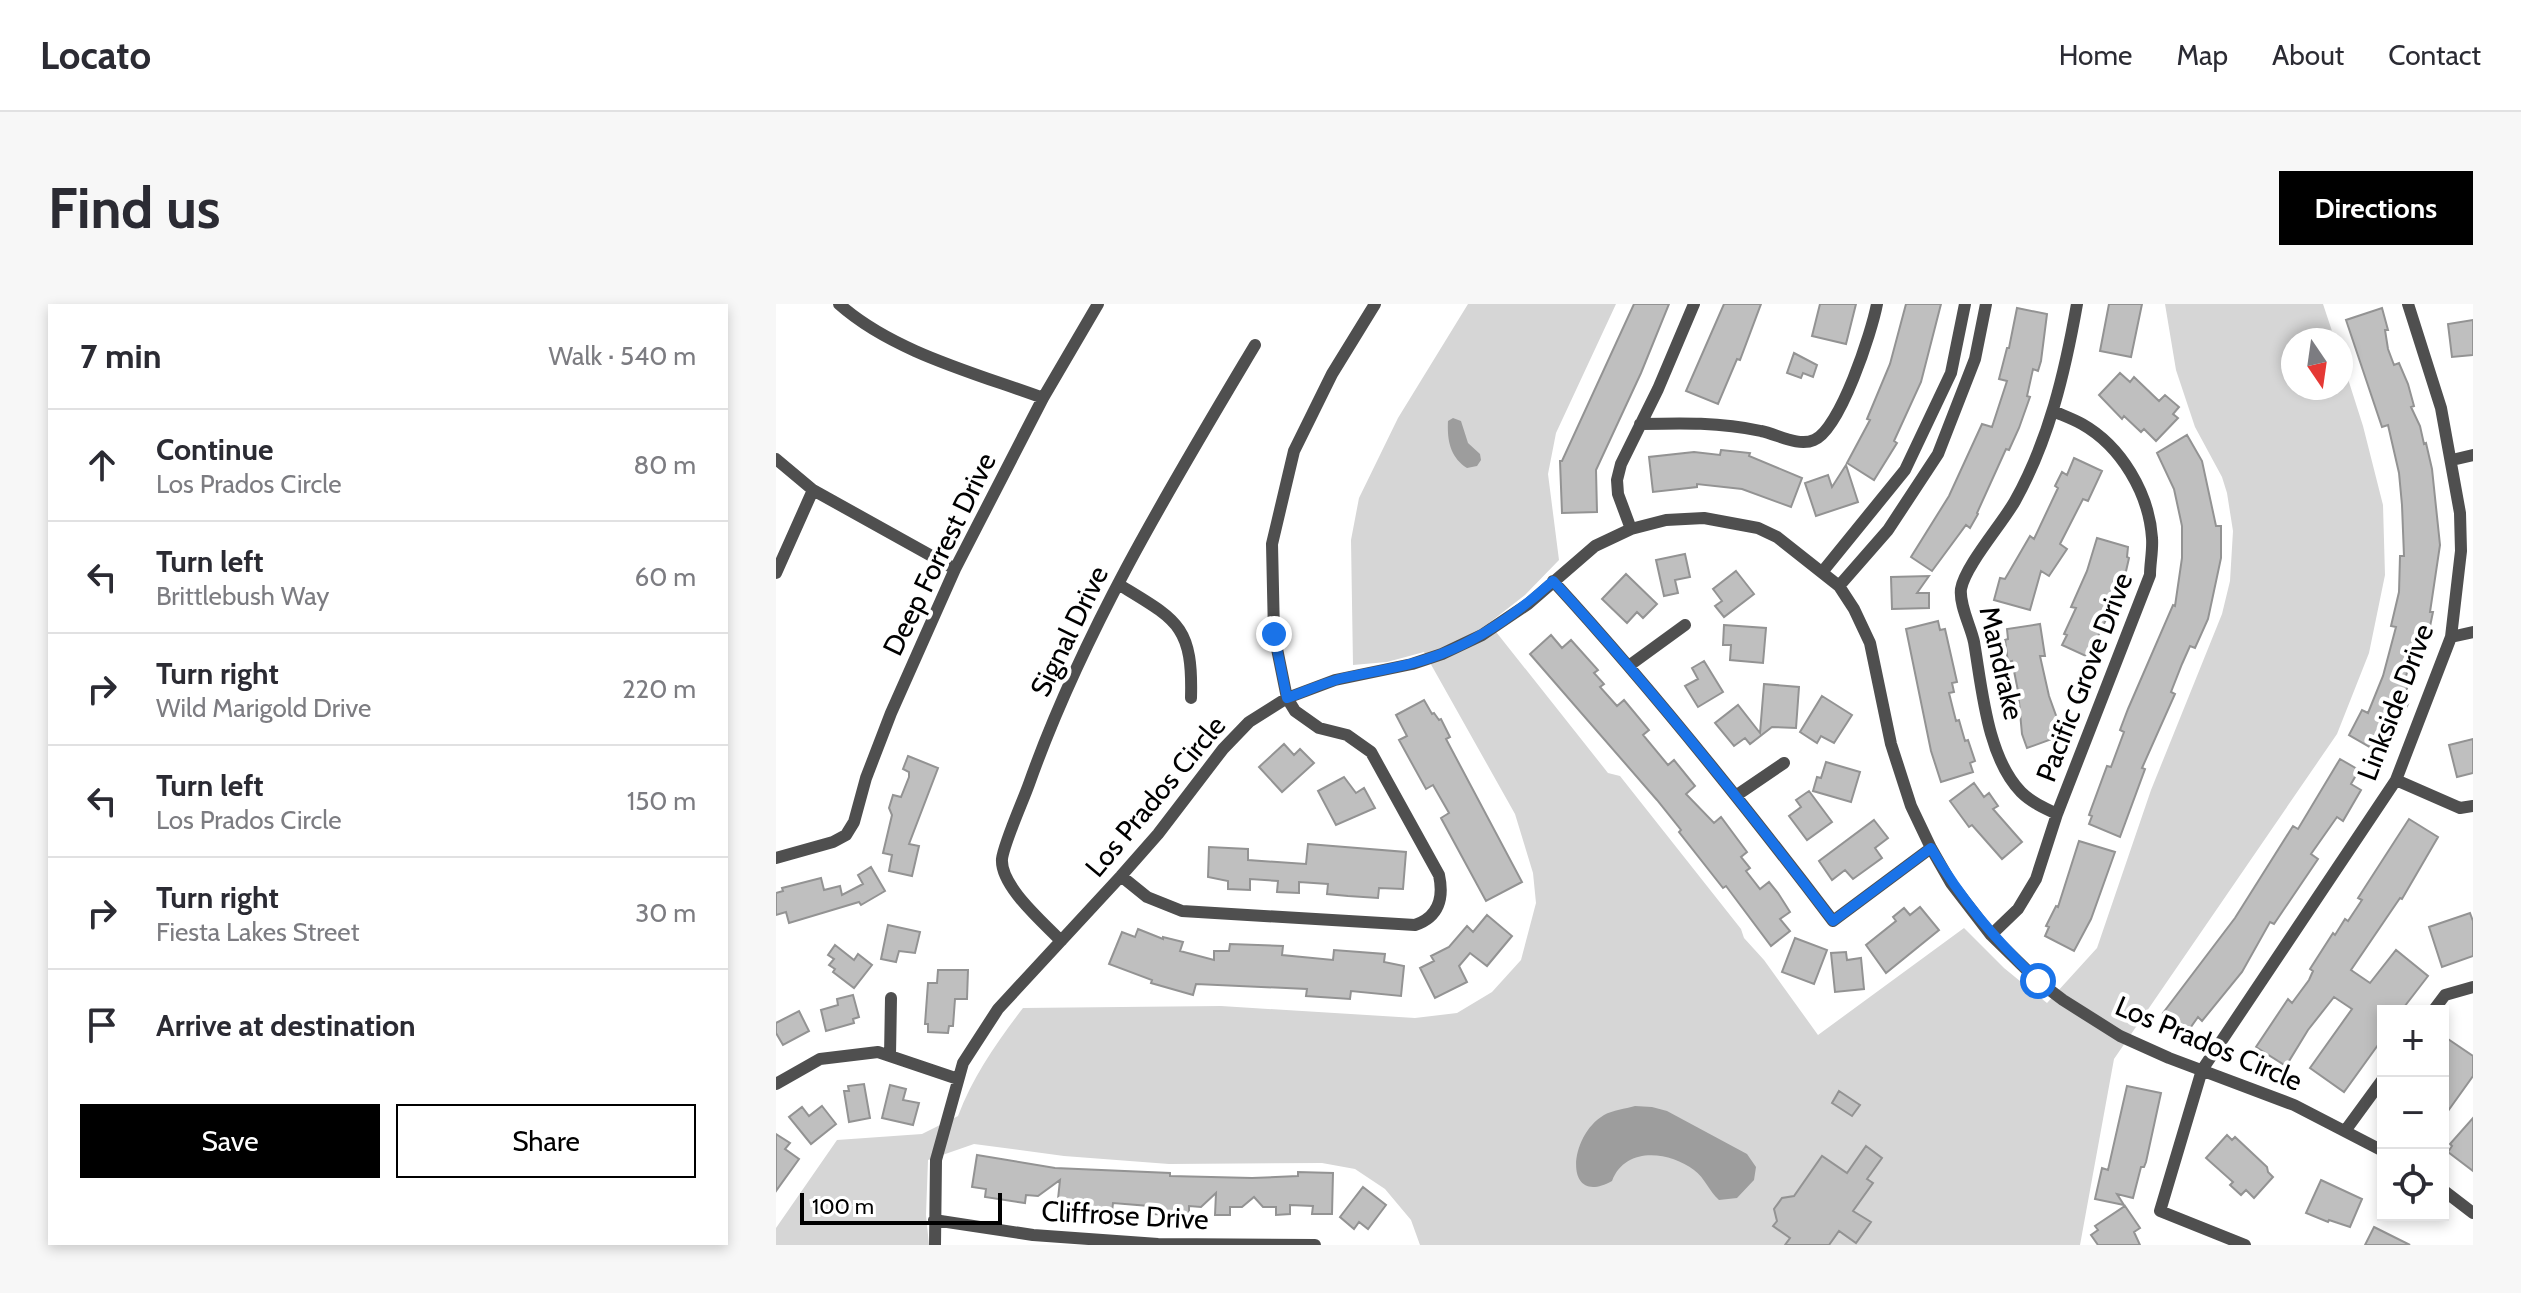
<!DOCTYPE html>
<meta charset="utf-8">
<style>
:root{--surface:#fff;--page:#f7f7f7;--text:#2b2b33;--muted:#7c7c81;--line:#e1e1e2;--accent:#000}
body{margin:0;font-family:Cabin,sans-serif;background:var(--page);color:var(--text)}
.controls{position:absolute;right:24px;bottom:24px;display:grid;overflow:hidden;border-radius:0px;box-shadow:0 4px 12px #0003}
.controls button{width:72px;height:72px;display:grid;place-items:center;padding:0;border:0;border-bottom:2px solid var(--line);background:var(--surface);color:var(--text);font:40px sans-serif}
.compass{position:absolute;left:1505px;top:24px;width:72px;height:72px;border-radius:50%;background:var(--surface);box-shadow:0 4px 12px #0003;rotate:167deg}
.scale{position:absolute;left:24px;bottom:20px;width:202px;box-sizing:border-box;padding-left:8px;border:4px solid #000;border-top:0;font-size:22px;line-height:28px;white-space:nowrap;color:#000;-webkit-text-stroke:6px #fff;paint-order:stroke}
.stop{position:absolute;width:24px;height:24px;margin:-18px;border:6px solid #1a73e8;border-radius:50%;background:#fff}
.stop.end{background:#1a73e8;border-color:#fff;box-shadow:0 2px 8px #0008}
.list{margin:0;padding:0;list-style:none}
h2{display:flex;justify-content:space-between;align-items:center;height:104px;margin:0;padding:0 32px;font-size:34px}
h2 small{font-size:26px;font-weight:400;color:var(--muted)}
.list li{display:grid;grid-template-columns:52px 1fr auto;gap:24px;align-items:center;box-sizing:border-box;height:112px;padding:0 32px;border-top:2px solid var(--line)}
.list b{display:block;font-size:30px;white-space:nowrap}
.list p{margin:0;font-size:26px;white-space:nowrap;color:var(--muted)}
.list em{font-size:26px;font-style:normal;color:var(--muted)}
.actions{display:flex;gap:16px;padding:24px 32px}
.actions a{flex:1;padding:18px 0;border:2px solid var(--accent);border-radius:0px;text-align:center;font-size:28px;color:var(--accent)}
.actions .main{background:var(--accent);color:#fff}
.icon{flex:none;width:44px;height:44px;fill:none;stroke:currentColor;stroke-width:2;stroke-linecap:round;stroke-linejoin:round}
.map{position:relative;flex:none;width:1697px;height:941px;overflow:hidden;border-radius:0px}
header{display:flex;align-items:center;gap:48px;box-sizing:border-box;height:112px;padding:0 40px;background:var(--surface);border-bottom:2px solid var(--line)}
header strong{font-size:38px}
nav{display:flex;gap:44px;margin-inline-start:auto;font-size:28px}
.intro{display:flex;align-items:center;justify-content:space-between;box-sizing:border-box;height:192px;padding:0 48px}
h1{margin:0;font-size:56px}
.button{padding:20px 36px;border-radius:0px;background:var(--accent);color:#fff;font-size:28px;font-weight:700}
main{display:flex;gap:48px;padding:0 48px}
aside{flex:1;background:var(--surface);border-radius:0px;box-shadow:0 4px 12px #0003}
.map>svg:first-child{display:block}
</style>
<header>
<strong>Locato</strong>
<nav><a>Home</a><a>Map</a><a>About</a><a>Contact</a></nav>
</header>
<div class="intro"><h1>Find us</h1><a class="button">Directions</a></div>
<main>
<aside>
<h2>7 min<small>Walk · 540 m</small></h2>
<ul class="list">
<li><svg class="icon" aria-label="ahead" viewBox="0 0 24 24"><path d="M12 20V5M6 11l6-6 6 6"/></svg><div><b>Continue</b><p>Los Prados Circle</p></div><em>80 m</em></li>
<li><svg class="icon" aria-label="left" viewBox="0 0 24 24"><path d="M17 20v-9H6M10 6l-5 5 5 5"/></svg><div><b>Turn left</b><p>Brittlebush Way</p></div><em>60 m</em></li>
<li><svg class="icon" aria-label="right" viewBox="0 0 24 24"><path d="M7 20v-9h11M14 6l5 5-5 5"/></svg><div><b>Turn right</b><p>Wild Marigold Drive</p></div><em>220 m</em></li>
<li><svg class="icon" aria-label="left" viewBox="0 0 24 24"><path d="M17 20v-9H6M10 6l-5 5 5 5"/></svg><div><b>Turn left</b><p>Los Prados Circle</p></div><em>150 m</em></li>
<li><svg class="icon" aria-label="right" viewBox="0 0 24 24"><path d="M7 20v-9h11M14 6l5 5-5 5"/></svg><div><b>Turn right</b><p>Fiesta Lakes Street</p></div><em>30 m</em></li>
<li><svg class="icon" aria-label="arrive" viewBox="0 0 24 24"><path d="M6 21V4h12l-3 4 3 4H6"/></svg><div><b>Arrive at destination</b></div></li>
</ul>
<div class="actions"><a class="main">Save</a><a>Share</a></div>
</aside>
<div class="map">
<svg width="1697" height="941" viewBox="0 0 1697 941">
<rect width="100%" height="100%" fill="#fff"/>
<path fill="#d6d6d6" d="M692 0H840L780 129 772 170 783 256 749 291 713 319 832 469 844 472 965 625 968 634 988 656 1042 731 1188 624 1228 664 1271 699 1321 644 1375 486 1446 310 1454 277 1457 227 1451 189 1446 173 1419 123 1400 66 1389 0H1547L1559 36H1517V84H1565V53L1587 122 1607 201 1609 271 1593 349 1561 430 1338 755 1304 941H644L635 916 609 885 579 865 546 859 393 860 288 852 198 840 152 856 150 911 153 941H0V924L61 836 146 830 182 812C197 772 221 738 247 704L445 702 639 714 681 709 716 688 745 656 760 599 757 569 739 510 648 348 611 358 577 361 575 236 583 194 622 114Z"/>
<path fill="#9d9d9d" d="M677 114 685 117 692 139 704 150 705 156 701 162 691 164C674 153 671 136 672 117Z
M859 802 876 803 891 807 971 850 980 863 978 876 961 894 943 896C933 887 929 874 918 866 893 847 849 842 836 877 788 904 791 833 828 811 837 806 849 805 859 802Z"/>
<path fill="#bfbfbf" stroke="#939393" stroke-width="2" d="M858 0H893L865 69 820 166 821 208 786 209 784 157H786Z
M948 0H985L964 56 961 55 942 100 910 87Z
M1044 0H1080L1070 40 1036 32Z
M1130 0H1165L1145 78 1118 137 1121 139 1098 176 1071 159 1094 116 1091 115 1114 60Z
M1333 0H1366L1355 53 1324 47Z
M1241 4 1271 10 1265 57 1262 67 1257 65 1251 92 1254 93 1243 124 1233 146 1230 145 1201 209 1202 210 1194 224 1190 221 1156 267 1135 253 1173 192 1206 120 1216 123 1231 77 1223 75 1231 44H1233Z
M1606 4 1612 26H1609L1612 45 1618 61 1623 59 1632 80 1638 102 1635 103 1644 122 1648 140 1650 139 1656 165 1664 241 1654 308H1657L1647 356 1635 353 1628 380 1632 382 1625 398 1632 400 1614 437 1606 433 1599 446 1573 431 1586 406 1592 409 1607 372 1620 323 1615 322 1623 288 1624 252H1628L1626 201 1623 169 1612 121 1606 123 1570 16Z
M1697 16V51L1676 53 1672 20Z
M1018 49 1041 61 1037 73 1027 69 1025 74 1011 69Z
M1344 69 1354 78 1358 73 1383 97 1389 91 1403 103 1397 110 1402 114 1380 137 1368 125 1365 128 1348 112 1346 115 1323 91Z
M1411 131 1426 157 1440 222H1445V254L1432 315 1419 344 1414 342 1406 360 1395 388 1399 390 1366 464 1369 465 1344 533 1313 520 1316 512 1313 511 1331 462 1335 463 1348 428 1344 426 1352 405 1397 301 1399 302 1406 254V222L1398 185 1381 149Z
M945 146 974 149 973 152 1026 174 1015 203 966 185 921 180V183L877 188 873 153 918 148 944 151Z
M1298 154 1326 167 1312 197 1307 195 1284 240 1291 245 1273 272 1265 267 1254 306 1218 296 1224 274 1229 275 1254 232 1258 235 1282 184 1279 182 1286 168 1291 171Z
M1070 161 1082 198 1040 212 1029 179 1052 171 1056 183Z
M1321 234 1352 243 1351 253 1353 254 1348 276 1343 275 1335 295 1339 297 1312 353 1286 341 1291 331 1288 330 1300 304 1295 303 1311 267Z
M909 250 914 273 899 276 902 289 888 292 880 256Z
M960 267 978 290 948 313 939 302 946 297 937 285Z
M850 270 881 300 867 314 861 308 851 319 826 295Z
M1153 272 1141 289H1153V304L1116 305 1115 273Z
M1162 317 1164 326 1169 325 1181 378 1176 379 1178 388 1173 389 1180 417 1183 416 1189 437 1192 436 1199 457 1194 459 1197 468 1165 478 1155 447 1130 325Z
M1264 320 1269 352H1264L1273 392 1287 431 1251 444 1246 430 1242 387 1236 357 1232 358 1229 336 1232 335 1231 325Z
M948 321 990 324 987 359 954 356 955 341H947Z
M775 331 786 344 795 336 822 366 818 369 828 380 824 383 841 402 848 396 873 426 867 431 892 461 898 456 919 482 910 490 938 519 945 513 971 548 965 553 974 564 970 567 984 585 993 578 1002 589 1014 608 1004 615 1014 627 995 642 950 582 947 584 903 528 905 526 881 496 754 350Z
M928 357 947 388 922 403 909 382 922 375 916 364Z
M988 380 1023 383 1020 424 996 423 974 440 969 434 958 442 939 419 962 401 984 429Z
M1046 392 1076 411 1058 439 1045 432 1041 439 1024 428Z
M648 396 656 410 658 409 663 416 665 415 674 433 670 435 746 578 710 597 665 514 673 509 657 481 650 485 623 436 631 432 620 411Z
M1697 435V469L1681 473 1673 441Z
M508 440 518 451 524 445 538 459 506 488 483 463Z
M132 452 162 464 133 540 143 542 136 572 113 567 116 551 107 549 116 511 113 504 117 491 125 493 133 473V468L127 465Z
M1564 455 1583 466 1575 480 1585 486 1567 517 1561 513 1535 550 1542 555 1498 620 1494 618 1466 668 1426 717 1422 713 1412 727 1387 709 1459 614 1517 522 1522 525Z
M1050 458 1084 468 1075 498 1037 487 1041 473 1045 474Z
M568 473 580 489 588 484 599 504 560 521 542 487Z
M1198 479 1208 493 1213 489 1222 502 1217 505 1246 538 1226 555 1196 521 1193 523 1174 497Z
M1033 487 1056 518 1031 536 1013 512 1025 503 1020 496Z
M1633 515 1662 533 1626 595 1624 594 1575 666 1594 679 1620 646 1652 672 1625 707H1607V734L1568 788 1534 764 1576 705 1558 693 1532 726 1510 762 1480 743 1512 695 1516 699 1533 676 1537 667 1534 665 1557 629 1559 631 1569 615 1572 617 1586 596 1582 594Z
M1098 516 1112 534 1099 544 1106 554 1077 575 1069 566 1056 576 1043 557Z
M1303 537 1339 548 1315 615 1298 647 1269 632 1273 623 1270 622 1280 602 1282 603Z
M532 540 630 548 627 585 603 584 602 594 572 592 551 590 552 580 523 578V589L501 588 502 577 474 575V586L452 585V577L432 573 433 543 472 545V556L530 560Z
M95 563 109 587 85 601 83 598 13 619 10 608 0 611V589L7 587 6 584 45 574 48 586 64 582 66 591 87 580 82 571Z
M1144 603 1163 626 1110 669 1090 641 1120 617 1117 613 1128 604 1134 611Z
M1694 609 1697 617V652L1666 663 1653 623Z
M711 611 736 632 711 662 694 649 683 662 691 678 659 694 644 664 658 657 655 652 673 643 691 622 697 628Z
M112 621 144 628 139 649 123 647 120 658 105 655Z
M362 625 387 635V633L407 638 404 647 438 656V647H453L454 640 507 642 506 651 557 656 558 646 609 650 608 658 628 662 625 692 575 687 574 695 530 692 531 685 420 680 417 691 375 679 376 676 333 660 346 628 359 633Z
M1019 634 1051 646 1038 680 1006 668Z
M59 641 78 656 82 650 96 661 78 684 57 668 59 665 53 661 58 655 52 651Z
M1070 648 1071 656 1085 654 1088 685 1059 688 1055 649Z
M162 666H192L191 695H179L177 722H173L172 729 152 728V720H149L152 679H161Z
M77 691 83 713 77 715 78 719 50 727 45 706 62 701 61 695Z
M23 707 33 727 7 741 0 729V719Z
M1672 735 1697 752V772L1667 814V743Z
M88 780 94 814 73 818 68 787H73L72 782Z
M114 781 130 785 127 796 143 799 137 821 106 814Z
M1351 782 1385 789 1370 858 1368 863H1365L1357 894 1341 890 1348 901 1319 895 1326 864 1332 866Z
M1063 787 1084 801 1076 812 1056 799Z
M46 802 60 820 35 840 13 813 26 803 33 812Z
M1697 814V867L1672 848 1676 842 1674 840Z
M0 830 14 839 9 845 23 855 0 887Z
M1451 831 1456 836 1459 833 1491 863 1492 868 1497 873 1478 894 1470 886 1465 891 1454 881 1457 878 1430 854Z
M1090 842 1106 854 1091 875 1097 879 1077 907 1095 918 1080 939 1063 927 1053 941H1009L1014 934 997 922 1001 917 998 905 1006 894 1018 892 1046 852 1071 869Z
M201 851 279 864 394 869V872L476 874 522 872V868L557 869 556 910H536L537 902 514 901V910L500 911V903H487L478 893 466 903H454V911H439L440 889 425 903 413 902V911L372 910 373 902 337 899 336 908 292 904V896L282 895 284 876 262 892 250 891 249 899 209 893 210 885 196 883Z
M1545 876 1586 895 1574 923 1553 916 1552 918 1530 909Z
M587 883 610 901 592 925 583 918 578 925 564 913Z
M1349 902 1364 924 1358 928 1364 941H1322L1315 931 1322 926 1319 922Z
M1598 923 1634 941H1589Z"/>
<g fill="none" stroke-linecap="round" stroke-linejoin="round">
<path stroke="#4f4f4f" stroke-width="12" d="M63 0C117 48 199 69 267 94
M864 120C905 119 944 118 985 127 1001 130 1022 143 1038 136 1064 126 1096 27 1101 0
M0 155 37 186 179 265
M1676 156 1697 151
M855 225 842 190 841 176 845 160 882 85 918 0
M1047 267 1129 166 1175 69 1189 0
M0 269 37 186
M777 277C877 386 968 500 1057 617L1155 544
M342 280C401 316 417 321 415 394
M1063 282 1112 226 1162 150 1199 55 1210 0
M1675 333 1697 328
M854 361 909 321
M1620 476 1684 504 1697 502
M961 491 1008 459
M1281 510C1268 504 1255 498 1245 488 1211 453 1206 384 1198 338 1195 323 1183 301 1185 285 1189 262 1226 220 1239 197 1273 136 1289 68 1301 0
M0 554 57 538 70 531 78 518 90 474 115 409 179 265 267 94 322 0
M345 572 371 593 406 607 639 621C663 613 668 594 663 571L595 448 571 431 543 424 519 407 511 394 498 330 496 240 518 147 556 70 599 0
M1215 631 1242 605 1260 575 1281 510 1374 271C1374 259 1377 246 1376 234 1373 189 1345 142 1306 120 1297 115 1286 111 1277 107
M285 637C267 618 224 582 226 555 228 539 247 497 253 480 308 325 395 182 479 41
M1657 707 1669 691 1697 683
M114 752 115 694
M0 780 44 755 102 748 182 775
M1569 827 1607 775
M1667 886 1697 909
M158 916 257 931 382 940 539 941
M159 941 160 856 187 759 222 705 345 572 382 530 447 445 473 418 511 394 559 376 636 360 666 350 706 331 752 300 819 242 855 225 890 216 928 214 982 224 1001 233 1063 282 1078 305 1094 339 1115 440 1135 502 1155 544 1175 579 1215 631 1262 677 1287 696 1344 732 1393 754 1518 801 1607 847
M1469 941 1384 907 1426 766 1620 476 1675 333 1685 247 1684 209 1665 104 1632 0"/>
</g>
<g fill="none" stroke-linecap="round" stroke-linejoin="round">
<path stroke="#1a73e8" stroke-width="10" d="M498 330 511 394C528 388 545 380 563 375 597 367 632 363 665 350 707 334 744 307 777 277 877 386 968 500 1057 617L1155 544C1186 597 1218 634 1262 677"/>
</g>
<g text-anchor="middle" stroke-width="8" stroke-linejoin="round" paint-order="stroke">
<g font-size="28" fill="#000" stroke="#fff">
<text transform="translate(163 250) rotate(-64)" y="10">Deep Forrest Drive</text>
<text transform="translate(293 327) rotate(-64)" y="10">Signal Drive</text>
<text transform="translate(1226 359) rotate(77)" y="10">Mandrake</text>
<text transform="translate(1308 373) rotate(-69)" y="10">Pacific Grove Drive</text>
<text transform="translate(1619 398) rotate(-69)" y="10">Linkside Drive</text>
<text transform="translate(379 492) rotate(-50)" y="10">Los Prados Circle</text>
<text transform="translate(1433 739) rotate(23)" y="10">Los Prados Circle</text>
<text transform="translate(349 911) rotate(3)" y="10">Cliffrose Drive</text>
</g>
</g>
</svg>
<div class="controls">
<button>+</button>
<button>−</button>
<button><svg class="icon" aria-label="locate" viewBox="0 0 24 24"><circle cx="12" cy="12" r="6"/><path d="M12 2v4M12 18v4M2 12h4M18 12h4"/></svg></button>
</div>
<svg class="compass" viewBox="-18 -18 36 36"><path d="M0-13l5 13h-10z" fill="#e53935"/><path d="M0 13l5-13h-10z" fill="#7c7c81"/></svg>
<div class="scale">100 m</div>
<div class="stop" style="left:1262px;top:677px"></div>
<div class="stop end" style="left:498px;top:330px"></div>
</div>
</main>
